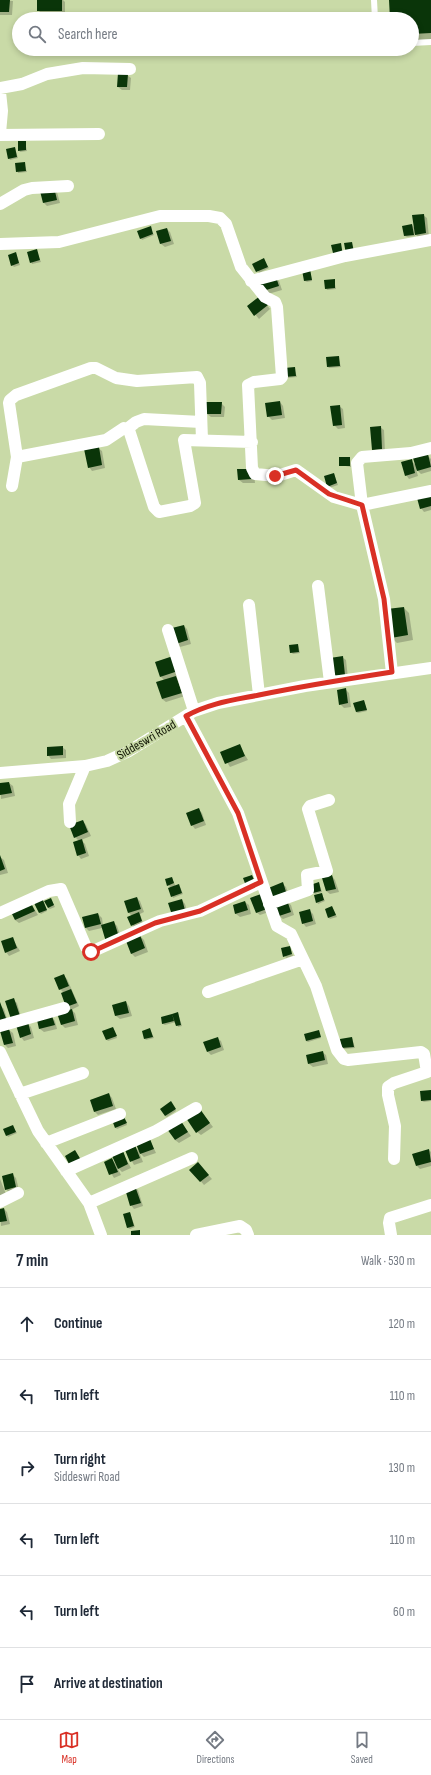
<!DOCTYPE html>
<meta charset="utf-8">
<style>
:root{--surface:#fff;--page:#f2f2f3;--text:#1f2937;--muted:#747a83;--line:#e0e1e3;--accent:#d93025}
body{margin:0;font-family:"Sofia Sans Condensed",sans-serif;background:var(--page);color:var(--text)}
.stop{position:absolute;width:12px;height:12px;margin:-9px;border:3px solid #d93025;border-radius:50%;background:#fff}
.stop.end{background:#d93025;border-color:#fff;box-shadow:0 1px 4px #0008}
.list{margin:0;padding:0;list-style:none}
h2{display:flex;justify-content:space-between;align-items:center;height:52px;margin:0;padding:0 16px;font-size:17px}
h2 small{font-size:13px;font-weight:400;color:var(--muted)}
.list li{display:grid;grid-template-columns:26px 1fr auto;gap:12px;align-items:center;box-sizing:border-box;height:72px;padding:0 16px;border-top:1px solid var(--line)}
.list b{display:block;font-size:15px;white-space:nowrap}
.list p{margin:0;font-size:13px;white-space:nowrap;color:var(--muted)}
.list em{font-size:13px;font-style:normal;color:var(--muted)}
.icon{flex:none;width:22px;height:22px;fill:none;stroke:currentColor;stroke-width:2;stroke-linecap:round;stroke-linejoin:round}
.map{position:relative;flex:none;width:431px;height:1235px;overflow:hidden}
.search{position:absolute;background:var(--surface);box-shadow:0 2px 6px #0003;left:12px;right:12px;top:12px;height:44px;display:flex;align-items:center;gap:10px;box-sizing:border-box;padding:0 14px;border-radius:22px;color:var(--muted);font-size:15px}
.sheet{height:484px;background:var(--surface)}
nav{display:flex;justify-content:space-around;align-items:center;box-sizing:border-box;height:56px;border-top:1px solid var(--line);background:var(--surface);font-size:11px;color:var(--muted)}
nav a{display:grid;justify-items:center;gap:2px}
nav .on{color:var(--accent)}
.map>svg:first-child{display:block}
</style>
<div class="map">
<svg width="431" height="1235" viewBox="0 0 431 1235">
<rect width="100%" height="100%" fill="#c9daa7"/>
<path fill="#0003" d="M0 0 13 1 12 15H0Z
M38 0H63L65 2V14H42L38 10Z
M390 0H431V40L412 41V19H391Z
M127 75 131 78 130 90H122L118 87Z
M25 142 27 151 20 152 19 150Z
M15 148 18 158 10 160 9 158Z
M24 163 27 172 18 173 16 164Z
M41 192H57L60 203 47 206 44 203Z
M423 215 427 218 429 237 419 238 414 233 415 236 407 237 405 236 412 225 415 229Z
M150 227 154 235 142 240 141 238Z
M167 229 170 232 174 244 165 247 161 244 157 232Z
M36 250 41 262 32 264 28 253Z
M16 253 20 265 14 267 12 265Z
M264 260 269 268 259 273 254 264Z
M310 270 312 281 307 282 305 281Z
M276 278 279 281 282 290 268 294 264 291Z
M334 280 336 289 327 290 326 288Z
M263 300 270 309 259 319 248 306Z
M338 357 341 367 329 368 328 367Z
M294 368 297 377 287 378 286 377Z
M280 402 283 406 285 418 272 420 268 416Z
M221 403 225 407 224 417H211L207 414Z
M339 406 343 409 345 428 338 429 334 425Z
M380 427 384 430 385 452 376 453 373 449Z
M98 448 102 451 105 468 92 471 89 467Z
M427 455 431 459V471L421 474 416 469 418 476 409 479 406 475 411 461 416 465Z
M350 458 351 467 340 465Z
M254 473 255 483H243L239 480Z
M334 474 338 485 329 488 328 486Z
M431 495V510L424 512 421 508Z
M404 608 409 613 413 640 397 643 392 638Z
M184 626 187 629 191 644 180 647 177 643Z
M298 645 300 653 293 654 291 652Z
M173 657 181 675 176 677 180 681 185 696 166 702 162 699 165 681 161 677Z
M342 657 346 660 348 678 337 679Z
M345 689 349 693 351 707 344 708 340 704Z
M364 701 367 711 358 713 356 712Z
M239 745 248 760 230 767 221 753Z
M62 747 66 750V758L51 759 48 755Z
M9 783 13 786 15 796 1 799 0 784Z
M199 810 202 813 206 825 195 829 192 825Z
M83 821 86 825 91 836 81 840 85 844 89 856 81 859 78 855 79 841 75 837Z
M0 857 4 860 8 873 0 875Z
M332 876 335 880 339 892 330 894 326 891 323 879Z
M172 878 176 887H180L183 894 173 898 171 888 168 885Z
M319 883 322 892 315 894 313 892Z
M283 884 286 887 290 898 274 904Z
M321 893 325 901 318 904 317 902Z
M261 895 269 912 260 915 256 912Z
M137 898 140 901 144 912 140 914 143 923 133 927 132 916 129 913 125 902Z
M43 900 47 911 41 914 40 913Z
M182 900 185 904 188 914 176 917Z
M52 901 55 907 50 909 48 908Z
M30 902 38 915 19 923 15 920Z
M245 902 249 905 251 914 240 917 236 914 234 905Z
M287 902 291 905 294 915 283 919 279 916Z
M332 907 337 917 330 919 329 918Z
M309 910 313 914 316 924 306 927 303 923Z
M98 914 102 918 103 926 113 922 117 926 122 940 102 928 89 931 86 928 83 918Z
M140 936 144 940 148 952 135 957 131 953Z
M12 938 20 951 9 956 6 952Z
M290 947 293 956 286 958 282 949Z
M63 975 67 979 79 1006 71 1010 75 1013 78 1025 65 1028 62 1025 58 1014 71 1010 67 1006 64 993 60 989Z
M13 1000 17 1003 22 1020 15 1022Z
M126 1002 129 1006 132 1016 120 1019 116 1016 113 1006Z
M0 1005 4 1009 9 1025 0 1028Z
M178 1013 182 1026 178 1027 176 1022 165 1025 163 1024 162 1018Z
M52 1017 55 1021 57 1029 44 1032 40 1029 38 1021Z
M27 1023 31 1027 34 1038 24 1041 21 1037Z
M113 1028 117 1038 108 1041 107 1040Z
M150 1029 154 1038 146 1040 145 1039Z
M9 1030 13 1033 16 1046 8 1048 5 1045 1 1032Z
M318 1031 321 1038 308 1042 306 1041Z
M217 1038 221 1041 224 1050 211 1055 208 1052Z
M352 1038 355 1048 344 1049 342 1048Z
M322 1052 326 1055 328 1064 313 1067 309 1064Z
M431 1091V1101L424 1102 422 1101Z
M109 1094 112 1098 116 1109 98 1115 95 1112 91 1100Z
M172 1104 176 1111 167 1117 165 1116Z
M200 1110 213 1127 201 1135 197 1132Z
M124 1118 127 1125 117 1129 116 1128Z
M181 1122 191 1136 179 1143 175 1140Z
M12 1126 17 1133 8 1137 4 1130Z
M150 1140 156 1153 144 1157 139 1152 143 1162 134 1165 126 1150 135 1147 140 1152Z
M429 1150 431 1152V1166L420 1169 417 1166Z
M123 1153 131 1168 122 1172 117 1167 121 1175 114 1178 105 1163 112 1160 117 1165Z
M201 1167 212 1179 204 1185 191 1170Z
M13 1175 16 1178 19 1190 9 1193 6 1189Z
M0 1179 6 1194 0 1196Z
M135 1187 138 1190 143 1206 134 1209 131 1205Z
M4 1209 7 1212 10 1224 1 1226 0 1210Z
M130 1213 135 1227 130 1229 128 1228Z"/>
<path fill="#0a3509" d="M0 0H10L9 12H0Z
M37 0H62V11H37Z
M389 0H431V33L412 34V19H390Z
M118 73 128 74 127 87H117Z
M18 141H26V150L18 151Z
M15 147 17 157 8 159 6 149Z
M25 162 26 171 16 172 15 163Z
M54 187 57 200 43 203 40 191Z
M424 214 426 233 415 235 412 215Z
M412 224 414 235 404 236 402 226Z
M151 226 153 234 140 239 137 231Z
M167 228 171 241 160 244 156 231Z
M352 242 354 252 346 254 344 243Z
M341 243 343 256 334 257 331 245Z
M37 249 40 260 30 263 27 252Z
M16 252 19 263 11 266 8 255Z
M264 258 268 267 256 272 252 264Z
M310 269 312 280 304 281 302 270Z
M276 277 279 286 263 291 260 282Z
M335 279V288L325 289 324 280Z
M260 296 268 305 254 316 247 306Z
M339 356 340 366 327 367 326 357Z
M295 367 296 376 285 377 284 368Z
M280 401 282 415 267 417 265 403Z
M206 402H222L221 414H206Z
M340 405 342 425 333 426 330 406Z
M381 426 382 449 372 450 370 427Z
M99 447 102 465 88 468 84 449Z
M428 454 431 467 417 471 413 458Z
M339 457H350V466H339Z
M412 459 415 473 405 476 401 462Z
M237 469H251L252 479 238 480Z
M334 473 337 483 327 487 324 476Z
M431 494V506L420 509 417 498Z
M404 607 408 635 391 638 387 609Z
M184 625 188 640 176 644 172 628Z
M298 644 299 652 290 653 289 645Z
M173 656 178 671 160 677 155 662Z
M343 656 345 675 333 676 330 658Z
M176 676 182 693 162 699 156 682Z
M346 688 348 703 339 705 337 690Z
M364 700 367 710 356 712 353 703Z
M240 744 245 756 225 764 220 752Z
M63 746V755L47 756V747Z
M9 782 12 793 0 795V783Z
M199 808 204 821 191 826 186 813Z
M83 820 88 832 74 838 69 825Z
M82 839 86 853 77 856 73 842Z
M0 855 5 869 0 871Z
M252 875 255 882 246 886 243 878Z
M332 875 336 889 326 891 322 878Z
M172 877 174 883 167 886 165 879Z
M283 882 287 895 270 901 266 889Z
M319 882 321 891 313 893 310 885Z
M179 884 182 893 171 897 168 888Z
M322 893 324 900 316 903 314 895Z
M261 894 267 909 256 913 250 898Z
M137 897 141 909 128 913 124 901Z
M42 898 47 910 39 913 33 901Z
M51 898 54 905 48 908 44 901Z
M182 899 185 910 172 915 168 903Z
M287 900 291 912 279 916 275 905Z
M30 901 35 911 15 920 10 910Z
M245 901 248 910 235 914 233 905Z
M332 906 336 915 328 918 325 909Z
M310 909 313 921 302 924 299 912Z
M139 912 142 921 131 926 127 917Z
M98 913 101 924 85 928 82 917Z
M114 921 119 937 106 942 101 925Z
M140 935 145 948 131 954 126 941Z
M13 937 17 948 5 953 1 941Z
M290 946 292 954 283 957 281 948Z
M64 974 69 986 59 990 54 978Z
M71 989 77 1003 66 1007 61 993Z
M14 998 20 1016 11 1019 5 1001Z
M126 1001 129 1013 115 1016 112 1005Z
M0 1002 7 1021 0 1023Z
M72 1009 75 1021 61 1025 57 1013Z
M178 1012 181 1025 176 1026 172 1014Z
M172 1014 174 1021 162 1024 161 1017Z
M52 1016 55 1025 39 1029 37 1020Z
M28 1022 31 1034 20 1038 16 1025Z
M113 1027 117 1036 106 1040 102 1031Z
M150 1028 153 1037 144 1039 142 1031Z
M9 1029 13 1043 4 1045 0 1031Z
M319 1030 321 1037 306 1041 304 1034Z
M218 1037 221 1047 207 1052 203 1042Z
M352 1037 354 1047 341 1048 340 1039Z
M323 1051 325 1060 308 1064 306 1055Z
M431 1090V1100L421 1101 420 1091Z
M109 1093 113 1106 94 1112 90 1100Z
M171 1101 176 1109 165 1116 160 1109Z
M200 1109 210 1123 196 1133 186 1118Z
M123 1115 127 1123 115 1128 112 1120Z
M181 1121 188 1132 175 1140 167 1129Z
M13 1125 16 1132 6 1136 3 1129Z
M150 1139 154 1149 140 1154 136 1144Z
M135 1145 140 1158 130 1162 125 1150Z
M429 1149 431 1162 416 1166 412 1154Z
M75 1150 81 1160 70 1166 65 1156Z
M123 1151 128 1164 118 1169 112 1156Z
M112 1158 118 1172 109 1175 104 1162Z
M198 1162 209 1175 200 1182 189 1170Z
M13 1173 16 1187 5 1190 2 1176Z
M135 1186 141 1203 130 1206 125 1189Z
M4 1208 7 1221 0 1222V1209Z
M130 1212 134 1226 127 1228 123 1214Z
M140 1230V1235H131V1231Z"/>
<g fill="none" stroke-linecap="round" stroke-linejoin="round">
<path stroke="#fff" stroke-width="6" d="M374 0 375 19
M412 43 431 42"/>
<path stroke="#fff" stroke-width="12" d="M0 88 22 84 47 74 83 68 130 69
M0 92 2 111 0 133
M0 135 99 134
M0 204 24 190 32 188 68 186
M0 244 59 242 160 216H209L220 218 226 224 241 267 265 297 275 302 277 307 282 377 280 379 254 382 248 385 252 468 255 474 277 476 296 470 334 497 362 505 431 491
M251 281 345 256 431 240
M127 429 136 422 144 419 201 422
M17 457 106 440 124 428 129 430 154 507 159 512 190 506 195 503 184 440 252 442
M12 486 17 457 9 403 10 400 16 395 91 368H96L116 378 137 381 197 377 200 383 202 440
M318 586 330 682
M249 605 259 695
M168 630 194 711
M392 673 384 599 362 505 357 463 362 457 411 453 431 448
M186 716 238 813 277 926 291 934 316 986 337 1050 344 1059 348 1060 421 1052 424 1054 427 1072 394 1083 388 1087V1095L395 1126 394 1159
M0 773 85 766 107 761 129 751 194 711 218 703 305 686 431 668
M70 822 69 804 85 766
M269 904 308 890 307 875 327 871 308 809 310 806 329 800
M0 913 49 891 61 889 86 947 91 952 160 921 200 911 261 882
M208 992 303 959
M0 1026 64 1008
M0 1052 38 1131 89 1203 101 1235
M20 1094 83 1073
M46 1143 120 1114
M66 1171 156 1131 196 1108
M0 1202 18 1193
M89 1203 192 1158
M196 1235 240 1226 246 1230 248 1235
M391 1235 389 1223 390 1218 431 1205"/>
</g>
<g fill="none" stroke-linecap="round" stroke-linejoin="round">
<path stroke="#d93025" stroke-width="5" d="M91 952 155 923 200 911 261 882 238 813 186 716C209 703 234 700 259 695 303 686 347 679 392 672L384 599 362 505 329 494 296 470 275 476"/>
</g>
<g text-anchor="middle" stroke-width="4" stroke-linejoin="round" paint-order="stroke">
<g font-size="13" fill="#101504" stroke="#c9daa7">
<text transform="translate(146 739) rotate(-30)" y="5">Siddeswri Road</text>
</g>
</g>
</svg>
<div class="stop" style="left:91px;top:952px"></div>
<div class="stop end" style="left:275px;top:476px"></div>
<div class="search"><svg class="icon" aria-label="search" viewBox="0 0 24 24"><circle cx="10" cy="10" r="6"/><path d="M15 15l6 6"/></svg>Search here</div>
</div>
<section class="sheet">
<h2>7 min<small>Walk · 530 m</small></h2>
<ul class="list">
<li><svg class="icon" aria-label="ahead" viewBox="0 0 24 24"><path d="M12 20V5M6 11l6-6 6 6"/></svg><div><b>Continue</b></div><em>120 m</em></li>
<li><svg class="icon" aria-label="left" viewBox="0 0 24 24"><path d="M17 20v-9H6M10 6l-5 5 5 5"/></svg><div><b>Turn left</b></div><em>110 m</em></li>
<li><svg class="icon" aria-label="right" viewBox="0 0 24 24"><path d="M7 20v-9h11M14 6l5 5-5 5"/></svg><div><b>Turn right</b><p>Siddeswri Road</p></div><em>130 m</em></li>
<li><svg class="icon" aria-label="left" viewBox="0 0 24 24"><path d="M17 20v-9H6M10 6l-5 5 5 5"/></svg><div><b>Turn left</b></div><em>110 m</em></li>
<li><svg class="icon" aria-label="left" viewBox="0 0 24 24"><path d="M17 20v-9H6M10 6l-5 5 5 5"/></svg><div><b>Turn left</b></div><em>60 m</em></li>
<li><svg class="icon" aria-label="arrive" viewBox="0 0 24 24"><path d="M6 21V4h12l-3 4 3 4H6"/></svg><div><b>Arrive at destination</b></div></li>
</ul>
</section>
<nav>
<a class="on"><svg class="icon" aria-label="map" viewBox="0 0 24 24"><path d="M3 6l6-2 6 2 6-2v14l-6 2-6-2-6 2zM9 4v14M15 6v14"/></svg>Map</a>
<a><svg class="icon" aria-label="directions" viewBox="0 0 24 24"><path d="M12 3l9 9-9 9-9-9zM9 14v-3h6M13 9l2 2-2 2"/></svg>Directions</a>
<a><svg class="icon" aria-label="saved" viewBox="0 0 24 24"><path d="M7 4h10v16l-5-4-5 4z"/></svg>Saved</a>
</nav>
